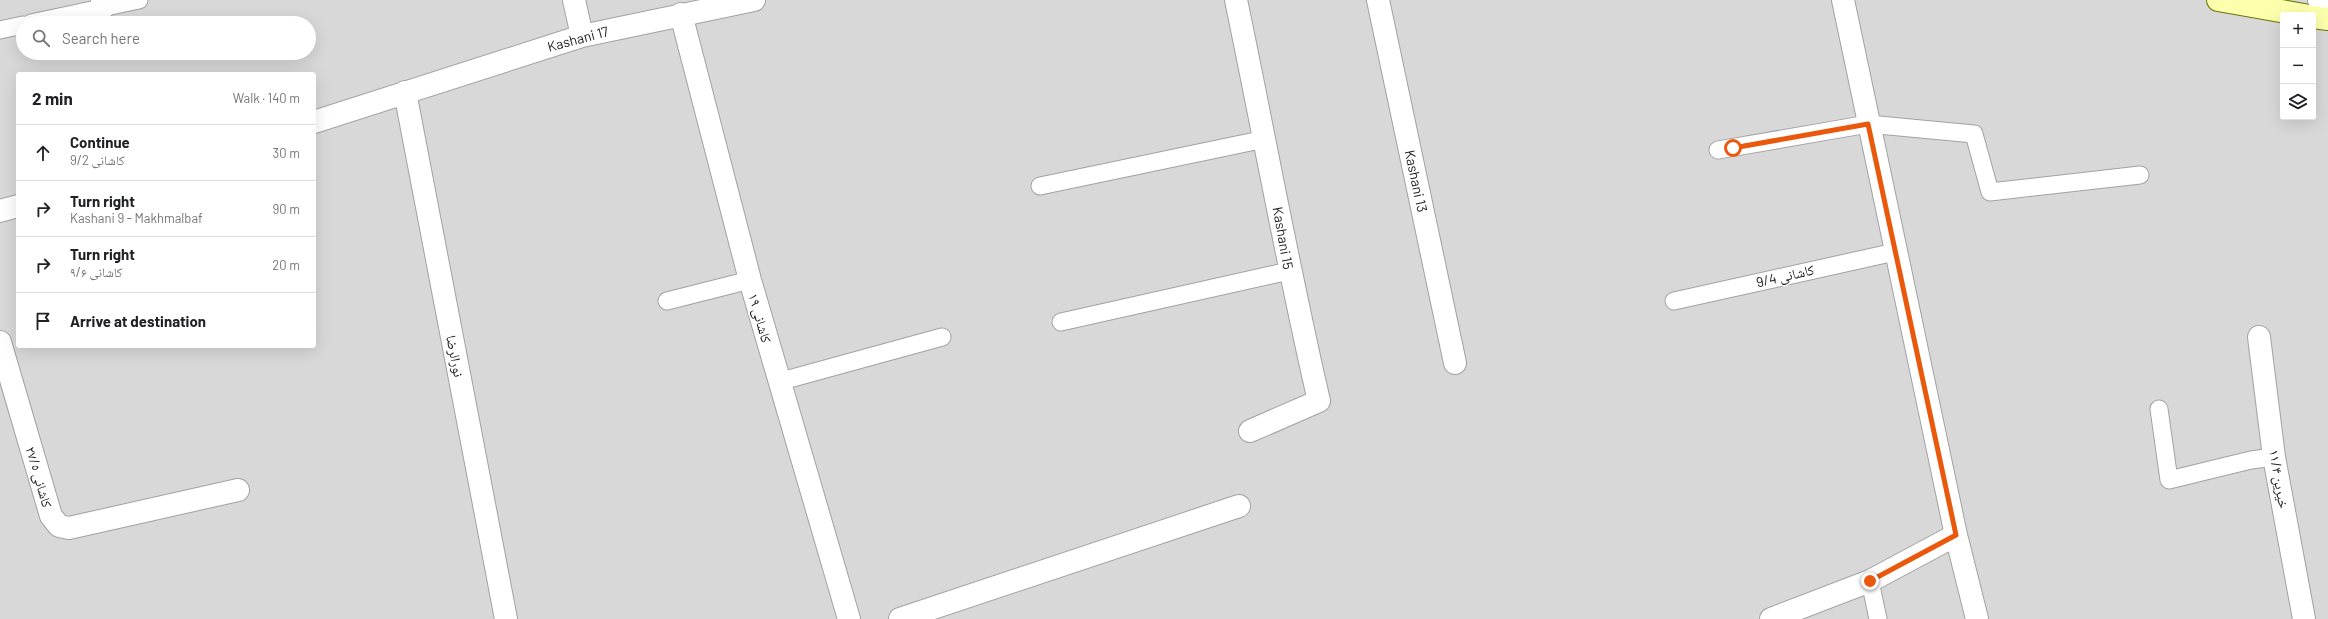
<!DOCTYPE html>
<meta charset="utf-8">
<style>
:root{--surface:#fff;--page:#f2f2f2;--text:#202124;--muted:#757577;--line:#e0e0e0}
body{margin:0;font-family:Barlow,"Noto Naskh Arabic",sans-serif;background:var(--page);color:var(--text)}
.controls{position:absolute;right:12px;top:12px;display:grid;overflow:hidden;border-radius:4px;box-shadow:0 4px 16px #0002}
.controls button{width:36px;height:36px;display:grid;place-items:center;padding:0;border:0;border-bottom:1px solid var(--line);background:var(--surface);color:var(--text);font:20px sans-serif}
.stop{position:absolute;width:12px;height:12px;margin:-9px;border:3px solid #ea580c;border-radius:50%;background:#fff}
.stop.end{background:#ea580c;border-color:#fff;box-shadow:0 1px 4px #0008}
.list{margin:0;padding:0;list-style:none}
h2{display:flex;justify-content:space-between;align-items:center;height:52px;margin:0;padding:0 16px;font-size:17px}
h2 small{font-size:13px;font-weight:400;color:var(--muted)}
.list li{display:grid;grid-template-columns:26px 1fr auto;gap:12px;align-items:center;box-sizing:border-box;height:56px;padding:0 16px;border-top:1px solid var(--line)}
.list b{display:block;font-size:15px;white-space:nowrap}
.list p{margin:0;font-size:13px;white-space:nowrap;color:var(--muted)}
.list em{font-size:13px;font-style:normal;color:var(--muted)}
.icon{flex:none;width:22px;height:22px;fill:none;stroke:currentColor;stroke-width:2;stroke-linecap:round;stroke-linejoin:round}
.map{position:relative;flex:none;width:2328px;height:619px;overflow:hidden}
.search{position:absolute;background:var(--surface);box-shadow:0 4px 16px #0002;left:16px;top:16px;width:300px;height:44px;display:flex;align-items:center;gap:10px;box-sizing:border-box;padding:0 14px;border-radius:22px;color:var(--muted);font-size:15px}
.panel{position:absolute;background:var(--surface);box-shadow:0 4px 16px #0002;left:16px;top:72px;width:300px;height:276px;border-radius:4px}
.map>svg:first-child{display:block}
</style>
<div class="map">
<svg width="2328" height="619" viewBox="0 0 2328 619">
<rect width="100%" height="100%" fill="#eee9df"/>
<path fill="#d9d8d8" fill-rule="evenodd" d="M0 0H2328V619H0ZM2283 15H2313V117H2283ZM23 23H309V53H23ZM18 74H314V346H18Z"/>
<g fill="none" stroke-linecap="round" stroke-linejoin="round">
<defs>
<path id="service" d="M31 23 139 0
M0 30 23 25
M1718 150 1868 124 1974 134 1990 192 2140 175
M1040 186 1265 139
M667 301 750 280
M1674 301 1895 252
M1061 322 1289 271
M778 382 942 337
M2159 409 2169 480 2251 460 2274 457
M1870 581 1878 619"/>
<path id="minor" d="M102 0 104 7
M574 0 582 36
M1236 0C1264 134 1288 268 1319 401L1250 431
M1378 0 1455 363
M1843 0 1956 535 1977 619
M2319 0 2323 18
M681 14 750 280 849 619
M405 92 506 619
M314 122 582 36 754 0
M0 211 18 206
M2259 337 2274 457 2304 619
M0 342 51 516 59 526 69 528 238 490
M900 619 1239 506
M1771 619 1870 581 1956 535"/>
<path id="secondary" d="M2218 0 2304 15
M2313 17 2328 19"/>
</defs>
<use href="#service" stroke="#a2a2a2" stroke-width="19"/>
<use href="#minor" stroke="#a2a2a2" stroke-width="24"/>
<use href="#secondary" stroke="#697400" stroke-width="24"/>
<use href="#service" stroke="#fff" stroke-width="17"/>
<use href="#minor" stroke="#fff" stroke-width="22"/>
<use href="#secondary" stroke="#fcffac" stroke-width="22"/>
</g>
<g fill="none" stroke-linecap="round" stroke-linejoin="round">
<path stroke="#ea580c" stroke-width="5" d="M1733 148 1868 124 1956 535 1870 581"/>
</g>
<g text-anchor="middle" stroke-width="3" stroke-linejoin="round" paint-order="stroke">
<g font-size="14" fill="#1b1b1b" stroke="#fff">
<text transform="translate(578 39) rotate(-15)" y="5">Kashani 17</text>
<text transform="translate(1416 181) rotate(78)" y="5">Kashani 13</text>
<text transform="translate(1283 238) rotate(80)" y="5">Kashani 15</text>
<text transform="translate(1785 276) rotate(-13)" y="5">کاشانی 9/4</text>
<text transform="translate(760 318) rotate(74)" y="5">کاشانی ۱۹</text>
<text transform="translate(455 356) rotate(79)" y="5">نورالرضا</text>
<text transform="translate(39 477) rotate(74)" y="5">کاشانی ٢٧/٥</text>
<text transform="translate(2279 479) rotate(80)" y="5">خیرین ۱۱/۴</text>
</g>
</g>
</svg>
<div class="controls">
<button>+</button>
<button>−</button>
<button><svg class="icon" aria-label="layers" viewBox="0 0 24 24"><path d="M12 4l9 5-9 5-9-5zM3 14l9 5 9-5"/></svg></button>
</div>
<div class="stop" style="left:1733px;top:148px"></div>
<div class="stop end" style="left:1870px;top:581px"></div>
<div class="search"><svg class="icon" aria-label="search" viewBox="0 0 24 24"><circle cx="10" cy="10" r="6"/><path d="M15 15l6 6"/></svg>Search here</div>
<section class="panel">
<h2>2 min<small>Walk · 140 m</small></h2>
<ul class="list">
<li><svg class="icon" aria-label="ahead" viewBox="0 0 24 24"><path d="M12 20V5M6 11l6-6 6 6"/></svg><div><b>Continue</b><p>کاشانی 9/2</p></div><em>30 m</em></li>
<li><svg class="icon" aria-label="right" viewBox="0 0 24 24"><path d="M7 20v-9h11M14 6l5 5-5 5"/></svg><div><b>Turn right</b><p>Kashani 9 - Makhmalbaf</p></div><em>90 m</em></li>
<li><svg class="icon" aria-label="right" viewBox="0 0 24 24"><path d="M7 20v-9h11M14 6l5 5-5 5"/></svg><div><b>Turn right</b><p>کاشانی ۹/۶</p></div><em>20 m</em></li>
<li><svg class="icon" aria-label="arrive" viewBox="0 0 24 24"><path d="M6 21V4h12l-3 4 3 4H6"/></svg><div><b>Arrive at destination</b></div></li>
</ul>
</section>
</div>
